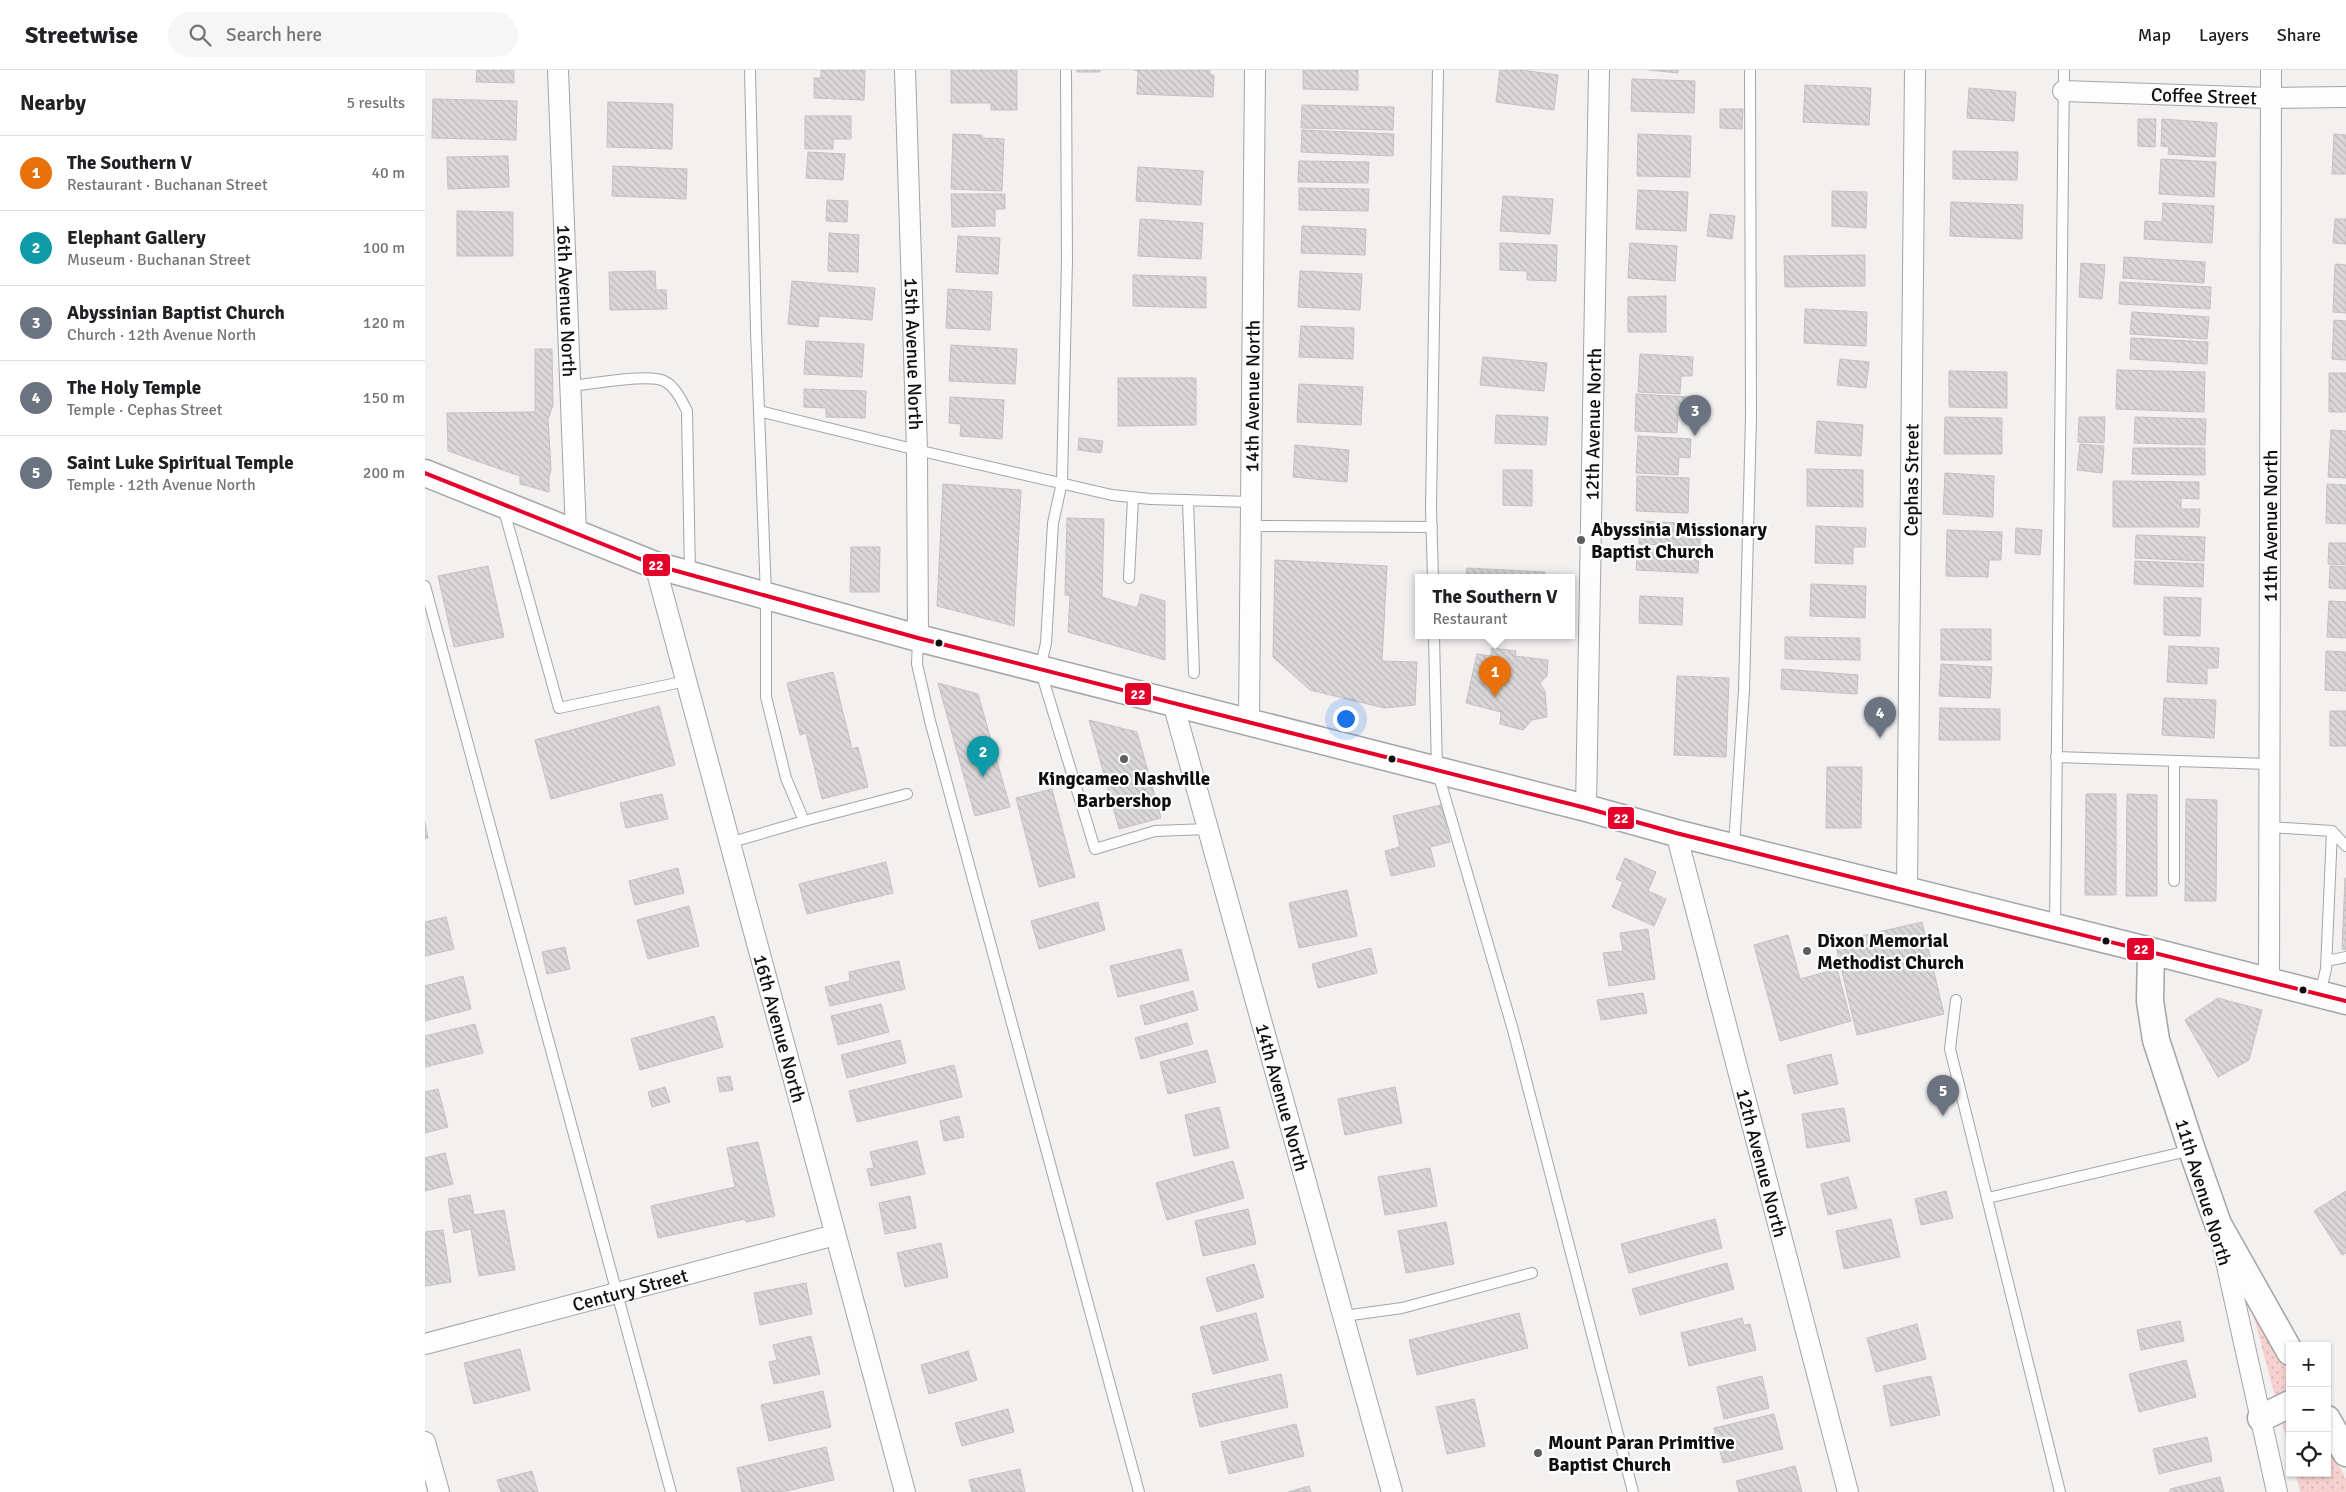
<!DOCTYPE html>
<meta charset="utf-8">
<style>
:root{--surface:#fff;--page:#f6f6f6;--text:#202124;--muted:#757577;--line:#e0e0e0;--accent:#111827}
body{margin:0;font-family:Signika,sans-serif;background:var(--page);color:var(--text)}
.controls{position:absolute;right:15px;bottom:15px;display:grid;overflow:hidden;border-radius:0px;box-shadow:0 1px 4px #0004}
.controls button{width:45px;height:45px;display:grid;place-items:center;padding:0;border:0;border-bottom:1px solid var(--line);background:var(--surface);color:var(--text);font:25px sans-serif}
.you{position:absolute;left:920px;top:648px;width:18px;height:18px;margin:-12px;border:4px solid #fff;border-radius:50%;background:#1a73e8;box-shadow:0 0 0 8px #1a73e833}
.badge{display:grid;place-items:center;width:32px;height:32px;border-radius:50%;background:var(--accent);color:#fff;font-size:16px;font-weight:700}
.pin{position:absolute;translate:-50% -41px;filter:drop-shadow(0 1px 2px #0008)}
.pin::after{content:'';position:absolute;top:26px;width:18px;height:15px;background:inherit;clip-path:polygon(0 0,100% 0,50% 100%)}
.popup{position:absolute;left:990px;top:504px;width:160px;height:65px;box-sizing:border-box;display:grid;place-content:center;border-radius:0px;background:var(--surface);filter:drop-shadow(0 1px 4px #0005);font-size:16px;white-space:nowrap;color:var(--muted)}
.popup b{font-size:19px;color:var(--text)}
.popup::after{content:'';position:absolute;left:50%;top:100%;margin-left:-10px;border:10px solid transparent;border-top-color:var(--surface)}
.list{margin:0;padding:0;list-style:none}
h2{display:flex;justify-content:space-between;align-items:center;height:65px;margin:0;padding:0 20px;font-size:21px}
h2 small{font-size:16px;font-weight:400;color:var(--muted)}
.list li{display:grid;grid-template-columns:32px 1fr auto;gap:15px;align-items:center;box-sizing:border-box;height:75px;padding:0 20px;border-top:1px solid var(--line)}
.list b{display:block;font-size:19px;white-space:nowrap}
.list p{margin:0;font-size:16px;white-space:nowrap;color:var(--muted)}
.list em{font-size:16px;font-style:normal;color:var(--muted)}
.icon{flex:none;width:28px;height:28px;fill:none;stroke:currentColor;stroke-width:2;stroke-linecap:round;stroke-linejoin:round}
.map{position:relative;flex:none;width:1921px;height:1422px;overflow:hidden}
header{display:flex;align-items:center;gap:30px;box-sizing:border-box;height:70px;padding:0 25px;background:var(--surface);border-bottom:1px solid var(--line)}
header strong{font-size:24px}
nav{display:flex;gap:28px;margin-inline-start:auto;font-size:18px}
.search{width:350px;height:45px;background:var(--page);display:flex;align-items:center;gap:12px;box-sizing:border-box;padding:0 18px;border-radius:28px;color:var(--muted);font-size:19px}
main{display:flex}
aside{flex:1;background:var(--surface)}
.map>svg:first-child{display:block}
</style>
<header>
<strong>Streetwise</strong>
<div class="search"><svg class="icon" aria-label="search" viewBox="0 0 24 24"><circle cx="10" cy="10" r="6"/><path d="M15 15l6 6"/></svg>Search here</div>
<nav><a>Map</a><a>Layers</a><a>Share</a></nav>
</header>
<main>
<aside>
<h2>Nearby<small>5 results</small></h2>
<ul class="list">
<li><span class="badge" style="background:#e8710a">1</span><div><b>The Southern V</b><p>Restaurant · Buchanan Street</p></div><em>40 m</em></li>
<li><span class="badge" style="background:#0f9aa8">2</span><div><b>Elephant Gallery</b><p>Museum · Buchanan Street</p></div><em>100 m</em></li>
<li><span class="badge" style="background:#6b7280">3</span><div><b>Abyssinian Baptist Church</b><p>Church · 12th Avenue North</p></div><em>120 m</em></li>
<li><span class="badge" style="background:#6b7280">4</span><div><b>The Holy Temple</b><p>Temple · Cephas Street</p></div><em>150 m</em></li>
<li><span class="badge" style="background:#6b7280">5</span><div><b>Saint Luke Spiritual Temple</b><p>Temple · 12th Avenue North</p></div><em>200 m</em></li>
</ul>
</aside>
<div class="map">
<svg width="1921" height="1422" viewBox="0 0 1921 1422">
<defs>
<pattern id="park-dots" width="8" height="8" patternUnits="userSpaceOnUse" patternTransform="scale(1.25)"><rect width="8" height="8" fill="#f5d1cf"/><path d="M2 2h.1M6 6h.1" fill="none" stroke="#d1b2b1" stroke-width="1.8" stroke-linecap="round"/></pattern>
<pattern id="building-back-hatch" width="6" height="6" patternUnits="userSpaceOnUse" patternTransform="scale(1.25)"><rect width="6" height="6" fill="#d9d7d7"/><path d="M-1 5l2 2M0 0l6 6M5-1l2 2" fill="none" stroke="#b9b7b7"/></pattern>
</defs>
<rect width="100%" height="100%" fill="#f3f0f0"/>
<path fill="url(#park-dots)" d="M1823 1225 1865 1303V1382Z
M1902 1373 1921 1409V1422H1875L1871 1403H1902Z"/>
<path fill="url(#building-back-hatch)" stroke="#c3c1c1" d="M52 0H89V13L51 12Z
M396 0H440L439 30 389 28V8H396Z
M526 0H592V40H566V33H526Z
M652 0H675V2H652Z
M709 0H785V5H789L788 27 712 24 713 1Z
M878 0H933V20L878 19Z
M1075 0H1097L1133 5 1129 40 1071 32Z
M1224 0H1253V3Z
M1207 9 1270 11 1269 43 1206 41Z
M1380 15 1446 18 1444 55 1378 52Z
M1544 18 1591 22 1589 51 1542 48Z
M8 29 92 31 91 70 7 68Z
M183 32 248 34 247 79 182 77Z
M877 35 969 37 968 60 876 58Z
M1295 39H1318L1317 59 1295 58Z
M380 46H426V69H408V79H380Z
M1713 49H1731L1730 77 1713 76Z
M1737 49 1792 53 1790 87 1743 84 1744 77 1736 76Z
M877 60 969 64 968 86 876 82Z
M528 64 557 65V68L579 69 577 121 526 119Z
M1213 64 1266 66 1265 107 1212 106Z
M1909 64 1921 65V104H1907Z
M1528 81 1593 82 1592 110 1528 109Z
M383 82 420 84 418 110 381 108Z
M83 86 84 117 23 119 22 87Z
M1736 89 1791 92 1789 127 1734 124Z
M874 91 944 92 943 113 873 112Z
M188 96 262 99 261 129 187 126Z
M713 97 778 101 776 135 711 131Z
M874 118 944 119 943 141 874 140Z
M1213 120 1263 122 1261 161 1211 159Z
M1407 121 1442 122 1441 158 1407 156Z
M526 124H580V139H570V156L527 157Z
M1078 126 1128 129 1125 164 1075 161Z
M402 130 423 131 422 152 401 151Z
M1526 132 1598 135 1597 169 1525 166Z
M1738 133 1789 136 1787 173 1719 169 1720 151 1737 152Z
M32 141 88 142V186H32Z
M1285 144 1310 146 1307 169 1282 166Z
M715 149 778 153 776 189 713 186Z
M1910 149H1921V174L1908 173Z
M877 156 941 159 940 185 876 183Z
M404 163 434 165 433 202 403 201Z
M533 166 575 168 573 204 531 202Z
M1075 173 1132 175 1131 211 1102 210V201L1075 200Z
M1205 173 1252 176 1250 211 1203 208Z
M1440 185V216L1360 217 1359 186Z
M1699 187 1780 192 1779 213 1698 208Z
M1656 193 1680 195 1677 229 1654 227Z
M1910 194 1921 195V243L1908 242Z
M230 201 231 220H241L242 239 185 240 184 202Z
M875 201 937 204 935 240 873 237Z
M708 205 781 207V238L708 236Z
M367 211 450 218 447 250 394 246 393 257 363 254Z
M1695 212 1786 217 1785 239 1694 234Z
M523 219 567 222 565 260 521 258Z
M1241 226V262H1203V227Z
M1380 239 1442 242 1441 276 1379 273Z
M1707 242 1784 247 1782 269 1705 264Z
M1909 250 1921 251V290L1907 289Z
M876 256 929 258 928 289 874 287Z
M1706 268 1783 272 1782 294 1705 289Z
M381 271 439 274 437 307 379 304Z
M526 275 592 279 590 314 524 311Z
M110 279H127L128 335 123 349 126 399 124 407V422L95 414V406L23 381 22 343 110 342Z
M1215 284 1268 287 1267 306H1256L1255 324 1213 322Z
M1058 287 1122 293 1119 321 1055 315Z
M1415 289 1444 292 1441 318 1412 315Z
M1692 300 1780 302 1779 342 1691 339Z
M1524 301 1582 302V338L1524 337Z
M1904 303H1921V342H1904Z
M693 308H771V355L693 356Z
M874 314 938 317 936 355 872 352Z
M379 319 441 321 440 348 401 347V338L379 337Z
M1211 324 1265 327 1264 346 1253 345 1252 363 1210 361Z
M525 327 579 330 577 369 535 366 536 354 524 353Z
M1071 345 1123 347 1121 375 1070 373Z
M1520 347 1577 348V384H1519Z
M1654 347H1680L1679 373 1653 372Z
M1710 347 1781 349 1780 375 1709 373Z
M1392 351 1438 355 1436 386 1390 383Z
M1906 360 1921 361V408L1903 407Z
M1213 366 1266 369 1265 388 1254 387 1253 405 1211 403Z
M654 368 678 371 676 383 653 380Z
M1655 374 1679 376 1677 403 1652 400Z
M870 375 924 380 922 412 868 407Z
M1708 378H1780V405L1707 404Z
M1382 399 1438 400V437L1382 436Z
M1078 400H1107V436L1078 435Z
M1520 403 1569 406 1568 447 1518 444Z
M1212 406 1264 408 1263 443 1211 441Z
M1688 411 1774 412V429L1756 428V439H1775L1774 457H1688Z
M518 414 596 420 589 556 512 536Z
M1902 414 1921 415V454L1901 453Z
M642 448 679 449 677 527 712 538 716 524 740 531V590L643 562 645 526 640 525Z
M1215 451 1276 454 1275 476 1214 474Z
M1391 456 1441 458 1440 477H1428V494L1390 493Z
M1591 458 1617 460 1615 485 1590 483Z
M1522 460 1577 462 1576 490H1564L1563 507 1521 506Z
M1711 465 1780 467 1779 491 1710 488Z
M1904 473H1921V495L1903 494Z
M426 477H455L454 522H425Z
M1213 478 1274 481 1273 503 1211 500Z
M850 490 962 496 957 591 992 592 990 635 959 638 885 620 848 587Z
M1710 491 1779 494 1778 517 1709 514Z
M63 496 79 567 29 577 13 506Z
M1905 496 1921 497V519L1904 518Z
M1042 498 1120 502 1119 508H1041Z
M1386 514 1441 516 1440 548 1385 546Z
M1215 526 1258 528 1257 555 1214 553Z
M1739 527 1776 528 1775 566 1739 565Z
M1904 531 1921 532V568L1902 567Z
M1516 559H1566V590H1516Z
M1360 567 1435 568V590L1360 589Z
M1744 576 1794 578 1793 598H1782V614L1742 612Z
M1067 578 1091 581 1090 586 1123 590 1122 606 1115 613 1120 621 1122 647 1107 650 1098 660 1075 654 1076 642 1041 633 1052 584 1066 586Z
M1901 581 1921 582V621L1900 620Z
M1516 594 1567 597 1565 628 1514 626Z
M1357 599 1433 605 1432 624 1356 619Z
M408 602 427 679 433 677 443 717 397 729 381 663 375 665 362 613Z
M1252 606 1304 608 1301 687 1249 685Z
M513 613 553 624 585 737 550 746Z
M1739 628 1791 630 1789 668 1737 665Z
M234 636 250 695 126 729 110 670Z
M1515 638 1575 639V670H1514Z
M1905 641H1921V676H1905Z
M664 650 712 662 736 748 694 759Z
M1402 697H1437L1436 758H1401Z
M627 719 650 807 614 817 591 728Z
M237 724 243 749 201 758 195 733Z
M1661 724H1691V825H1660Z
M1702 724 1732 725V826H1701Z
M1761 729 1792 730 1791 831H1760Z
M1016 735 1025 772 1005 777 1010 796 966 806 960 781 975 777 968 746Z
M0 752 3 768 0 769Z
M1200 788 1231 802 1223 821 1241 829 1229 856 1187 837 1198 812 1191 809Z
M461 792 468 823 382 844 374 814Z
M253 798 259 823 210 835 204 811Z
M1920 808H1921V880L1917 879Z
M922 820 932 866 874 878 864 833Z
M673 832 680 860 614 879 606 851Z
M264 836 274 876 223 889 212 850Z
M21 847 29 879 0 886V852Z
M1497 852 1519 944 1432 965 1410 872Z
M1223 859 1230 909 1184 916 1178 883 1198 881 1195 863Z
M1363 865 1375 909 1412 899 1426 951 1355 971 1329 875Z
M140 877 145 899 122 904 117 882Z
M946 878 952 903 893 918 887 894Z
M756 879 764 910 693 927 685 896Z
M474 891 480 919 405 936 400 917 425 911 424 902Z
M38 906 46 939 0 951V916Z
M768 921 773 940 720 955 715 936Z
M1218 923 1222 943 1176 950 1172 930Z
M1793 928 1837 940 1824 990 1793 1007 1760 950Z
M456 934 464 962 413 975 406 946Z
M289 946 298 977 215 1000 206 969Z
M762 953 768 974 716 989 710 968Z
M50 954 58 983 0 997V966Z
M475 970 481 993 422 1008 416 985Z
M782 980 791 1012 743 1024 735 992Z
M1406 984 1413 1014 1369 1024 1362 995Z
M529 995 537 1027 432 1052 424 1021Z
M305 1006 308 1020 295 1022 292 1008Z
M240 1017 245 1032 227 1037 223 1022Z
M970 1017 977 1053 920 1065 913 1029Z
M13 1019 23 1057 0 1063V1022Z
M794 1037 804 1078 769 1086 760 1045Z
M1419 1038 1425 1071 1382 1078 1377 1044Z
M534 1046 539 1067 519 1071 515 1051Z
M492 1071 500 1104 446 1116 442 1099 449 1098 445 1082Z
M333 1072 350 1146 321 1152 320 1149 233 1168 226 1136 310 1117 302 1078Z
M20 1083 28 1114 0 1121V1088Z
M808 1091 819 1128 742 1150 731 1113Z
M1005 1098 1012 1136 960 1145 953 1107Z
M1423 1107 1432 1138 1403 1145 1396 1114Z
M1521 1121 1528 1148 1496 1155 1490 1129Z
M1921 1121V1183L1917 1185 1889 1141Z
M45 1125 49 1145 79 1140 90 1200 54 1206 46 1159 29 1163 23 1129Z
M485 1126 491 1158 460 1164 454 1133Z
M823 1139 831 1174 778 1186 770 1151Z
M1290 1149 1297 1178 1204 1203 1196 1174Z
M1466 1149 1475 1187 1419 1199 1411 1161Z
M1021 1152 1029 1194 981 1203 973 1161Z
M18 1160 26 1212 0 1216V1162Z
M516 1173 523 1207 480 1217 472 1183Z
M1302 1193 1309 1219 1215 1245 1207 1219Z
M829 1194 839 1227 792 1242 781 1208Z
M381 1213 387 1244 335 1255 329 1223Z
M831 1243 843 1290 788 1304 775 1257Z
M1094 1243 1103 1278 992 1305 984 1270Z
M1317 1248 1319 1255 1325 1254 1331 1280 1264 1296 1256 1263Z
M1755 1251 1759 1271 1716 1280 1712 1260Z
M1492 1254 1501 1289 1451 1302 1442 1268Z
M386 1266 395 1304 349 1314 344 1292 352 1290 348 1275Z
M95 1279 105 1320 49 1334 39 1293Z
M543 1281 552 1310 504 1324 496 1295Z
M1761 1290 1771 1327 1714 1342 1704 1304Z
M856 1304 863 1337 775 1357 767 1324Z
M1337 1306 1344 1338 1299 1349 1292 1317Z
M1506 1306 1515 1345 1466 1356 1458 1316Z
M398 1321 406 1357 344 1371 336 1335Z
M1049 1329 1060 1376 1022 1384 1011 1337Z
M583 1339 589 1362 537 1376 530 1353Z
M1349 1344 1358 1379 1298 1393 1289 1358Z
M871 1354 879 1386 804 1404 796 1372Z
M1782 1367 1787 1391 1734 1404 1728 1379Z
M401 1377 409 1410 357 1422H317L312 1398Z
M1370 1396 1377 1422H1314L1311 1411Z
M595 1399 600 1422H547L544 1410Z
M107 1401 113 1422H76L72 1410Z
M1795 1407 1799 1422H1745V1419Z
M884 1416 886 1422H863Z"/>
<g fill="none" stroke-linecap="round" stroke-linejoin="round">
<defs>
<path id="service" d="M641 0 642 190 637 412 628 453 621 573 615 599 670 779 730 761 783 759
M147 316C165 314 225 303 239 311 250 316 257 331 262 341L265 504
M334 341 492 380 687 425 725 429 826 432
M763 430 769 603
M78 437 134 638 261 611
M826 456 1007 457
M704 508 708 428
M1008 508 1006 439 1013 0
M0 516 246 1422
M1009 566 1012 700 1088 960 1208 1422
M493 570 492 594 505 651 714 1422
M1631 687 1844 694
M379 751 482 724
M1844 757 1907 761 1921 776
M304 773 379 751 361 708 341 627V526L331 261 325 0
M1309 776 1319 620 1326 347 1325 0
M1749 811V691
M1630 856 1639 0
M1902 891 1921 887
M1895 924 1901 899 1907 761
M1531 930 1525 979 1635 1422
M1563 1128 1767 1080
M919 1246 977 1238 1107 1203"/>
<g id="minor">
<path id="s1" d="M133 0 151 463"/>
<path id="s2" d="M480 0 492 380 493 568"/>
<path id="s3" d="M1638 21 1845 28 1921 27"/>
<path id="s4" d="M230 495 480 1422"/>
<path id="s5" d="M748 633 967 1422"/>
<path id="s6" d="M824 652 830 0"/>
<path id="s7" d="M1161 738 1174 0"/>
<path id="s8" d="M1251 763 1423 1422"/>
<path id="s9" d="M1482 819 1490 0"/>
<path id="s10" d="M1844 912 1846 0"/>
<path d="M1797 1173 1852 1422"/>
<path id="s11" d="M0 1274 410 1165"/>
<path d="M0 1372 14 1422"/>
</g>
<path id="tertiary" d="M0 403 230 495 493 568 1161 738 1251 763 1726 881 1921 931
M1726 881 1725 931 1731 970 1767 1080 1793 1154 1865 1282
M1836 1348 1865 1334
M1902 1349 1921 1383"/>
</defs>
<use href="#service" stroke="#a6a4a4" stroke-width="12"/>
<use href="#minor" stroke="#a6a4a4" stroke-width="22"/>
<use href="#tertiary" stroke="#a6a4a4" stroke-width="29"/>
<use href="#service" stroke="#fdfdfd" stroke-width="10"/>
<use href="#minor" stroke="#fdfdfd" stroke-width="20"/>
<use href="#tertiary" stroke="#fdfdfd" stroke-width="26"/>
<defs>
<path id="bus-1" d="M0 403 230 495 493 568 1161 738 1251 763 1921 931"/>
</defs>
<use href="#bus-1" stroke="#fffefe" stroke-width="8"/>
<use href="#bus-1" stroke="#e4002b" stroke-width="4"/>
</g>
<g fill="#5f5d5d" stroke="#fffefe" stroke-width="2">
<circle cx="1156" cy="470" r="5"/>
<circle cx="699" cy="689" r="5"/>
<circle cx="1382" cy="881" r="5"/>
<circle cx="1113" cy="1383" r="5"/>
</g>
<g fill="#100e0e" stroke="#fffefe" stroke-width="2">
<circle cx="514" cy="573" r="4.5"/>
<circle cx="967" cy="689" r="4.5"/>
<circle cx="1681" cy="871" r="4.5"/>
<circle cx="1878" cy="920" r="4.5"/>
</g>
<g text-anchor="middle" stroke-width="4.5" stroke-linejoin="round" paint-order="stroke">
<g font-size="19" fill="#100e0e" stroke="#fffefe">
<text dy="7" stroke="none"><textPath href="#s3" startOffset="141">Coffee Street</textPath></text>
<text dy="7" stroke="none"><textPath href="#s1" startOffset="231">16th Avenue North</textPath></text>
<text dy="7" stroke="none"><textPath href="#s2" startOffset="284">15th Avenue North</textPath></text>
<text dy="7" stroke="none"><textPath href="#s6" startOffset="326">14th Avenue North</textPath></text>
<text dy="7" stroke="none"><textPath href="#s7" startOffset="384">12th Avenue North</textPath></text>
<text dy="7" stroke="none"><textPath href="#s9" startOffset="409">Cephas Street</textPath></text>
<text dy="7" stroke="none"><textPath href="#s10" startOffset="456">11th Avenue North</textPath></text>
<text dy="7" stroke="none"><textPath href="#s4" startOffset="480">16th Avenue North</textPath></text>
<text dy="7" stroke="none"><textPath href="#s5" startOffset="409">14th Avenue North</textPath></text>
<text dy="7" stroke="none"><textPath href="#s8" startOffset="341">12th Avenue North</textPath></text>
<text transform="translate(1779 1122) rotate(73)" y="7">11th Avenue North</text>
<text dy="7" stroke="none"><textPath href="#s11" startOffset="212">Century Street</textPath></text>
</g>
<g font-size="19" font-weight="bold" fill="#100e0e" stroke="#fffefe" text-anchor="start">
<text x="1166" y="466">Abyssinia Missionary<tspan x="1166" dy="22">Baptist Church</tspan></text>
<text x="699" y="715" text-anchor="middle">Kingcameo Nashville<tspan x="699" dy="22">Barbershop</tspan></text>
<text x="1392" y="877">Dixon Memorial<tspan x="1392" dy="22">Methodist Church</tspan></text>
<text x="1123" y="1379">Mount Paran Primitive<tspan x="1123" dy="22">Baptist Church</tspan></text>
</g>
</g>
<g stroke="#fffefe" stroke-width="2">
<rect x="217" y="483" width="29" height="24" rx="5" fill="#e4002b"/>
<rect x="699" y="612" width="28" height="24" rx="5" fill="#e4002b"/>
<rect x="1182" y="736" width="28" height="24" rx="5" fill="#e4002b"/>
<rect x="1701" y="867" width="29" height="24" rx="5" fill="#e4002b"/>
</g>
<g font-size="14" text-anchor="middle" font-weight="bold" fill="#fff">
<text x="231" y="500">22</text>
<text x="713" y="629">22</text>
<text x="1196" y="753">22</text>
<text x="1716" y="884">22</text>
</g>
</svg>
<div class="controls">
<button>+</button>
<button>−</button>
<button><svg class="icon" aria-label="locate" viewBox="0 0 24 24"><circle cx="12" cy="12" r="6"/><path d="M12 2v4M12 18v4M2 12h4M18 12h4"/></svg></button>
</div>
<div class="you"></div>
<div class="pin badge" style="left:1070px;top:627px;background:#e8710a">1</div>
<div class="popup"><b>The Southern V</b>Restaurant</div>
<div class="pin badge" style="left:558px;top:707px;background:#0f9aa8">2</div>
<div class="pin badge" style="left:1270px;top:366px;background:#6b7280">3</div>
<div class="pin badge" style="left:1455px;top:668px;background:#6b7280">4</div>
<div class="pin badge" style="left:1518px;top:1046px;background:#6b7280">5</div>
</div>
</main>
